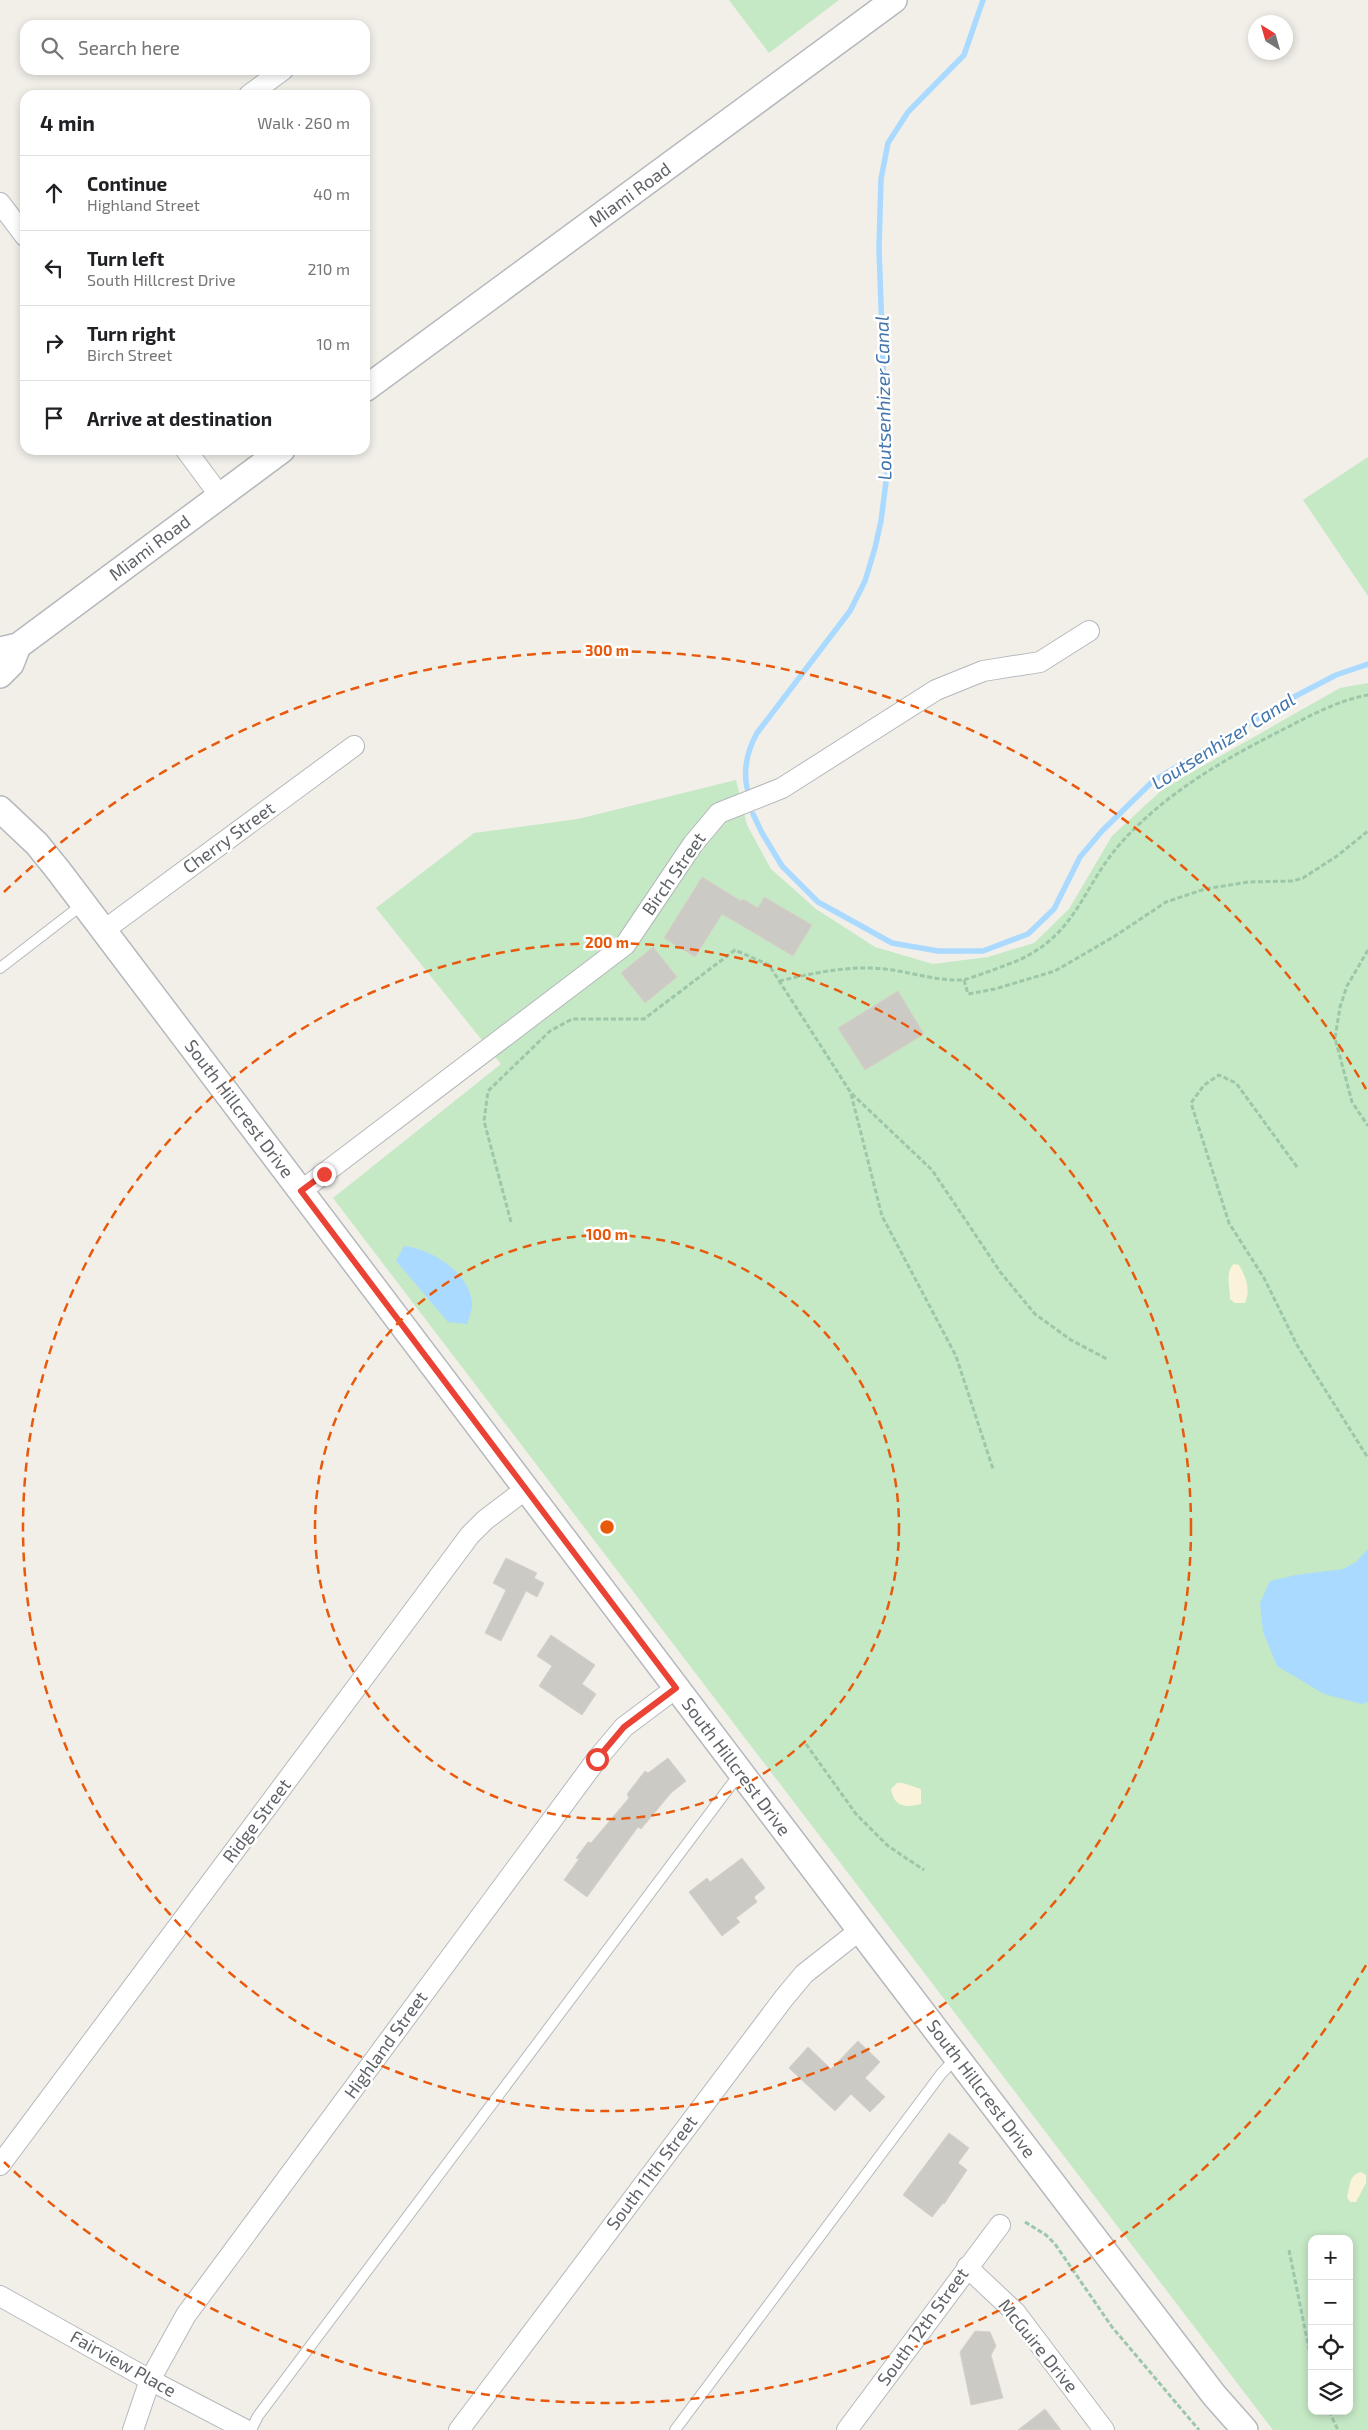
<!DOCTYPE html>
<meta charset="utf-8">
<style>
:root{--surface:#fff;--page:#f2f2f2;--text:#202124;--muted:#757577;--line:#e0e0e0}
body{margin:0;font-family:"Exo 2",sans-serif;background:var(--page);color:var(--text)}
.controls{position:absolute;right:15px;bottom:15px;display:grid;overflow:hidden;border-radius:10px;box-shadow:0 2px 8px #0003}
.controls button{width:45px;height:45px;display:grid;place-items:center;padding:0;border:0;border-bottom:1px solid var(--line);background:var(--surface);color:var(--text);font:25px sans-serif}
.compass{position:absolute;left:1248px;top:15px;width:45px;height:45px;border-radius:50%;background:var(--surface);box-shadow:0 2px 8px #0003;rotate:323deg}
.stop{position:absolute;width:15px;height:15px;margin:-11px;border:4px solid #ea4335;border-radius:50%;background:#fff}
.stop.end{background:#ea4335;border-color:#fff;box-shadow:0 1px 5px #0008}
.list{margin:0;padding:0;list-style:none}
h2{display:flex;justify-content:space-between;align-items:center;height:65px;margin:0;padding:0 20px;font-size:21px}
h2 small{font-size:16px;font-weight:400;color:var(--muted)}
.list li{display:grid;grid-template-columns:32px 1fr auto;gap:15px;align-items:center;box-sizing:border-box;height:75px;padding:0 20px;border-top:1px solid var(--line)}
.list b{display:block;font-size:19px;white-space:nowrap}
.list p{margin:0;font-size:16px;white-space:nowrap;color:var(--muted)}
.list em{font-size:16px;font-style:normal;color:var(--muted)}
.icon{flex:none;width:28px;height:28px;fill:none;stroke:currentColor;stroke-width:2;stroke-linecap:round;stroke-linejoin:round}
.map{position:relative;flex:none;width:1368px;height:2430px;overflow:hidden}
.search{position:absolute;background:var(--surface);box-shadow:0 2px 8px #0003;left:20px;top:20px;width:350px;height:55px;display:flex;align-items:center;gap:12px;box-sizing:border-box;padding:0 18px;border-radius:15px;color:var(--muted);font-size:19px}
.panel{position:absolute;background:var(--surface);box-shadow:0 2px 8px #0003;left:20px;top:90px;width:350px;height:365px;border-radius:15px}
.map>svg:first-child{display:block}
</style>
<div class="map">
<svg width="1368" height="2430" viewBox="0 0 1368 2430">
<rect width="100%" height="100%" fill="#f1efe8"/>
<path fill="#c5e8c5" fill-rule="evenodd" d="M729 0H839L769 53Z
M1368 457V596L1303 500Z
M1368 683V2430H1273L333 1198 501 1064 376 908 474 833 578 819 736 780 747 825 771 869 816 909 875 947 933 964 988 957 1034 943 1069 909 1112 836 1164 788 1340 688ZM1312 2239H1349V2411H1312Z"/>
<path fill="#fbf3d9" d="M1234 1264 1239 1265C1246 1277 1251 1290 1245 1303H1235L1230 1299C1230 1288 1225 1271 1234 1264Z
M897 1783H903L921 1789V1804C905 1808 894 1807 891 1789Z
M1361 2172 1366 2175V2183L1356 2202H1350L1347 2197C1350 2186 1349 2175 1361 2172Z"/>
<path fill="#aadaff" d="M404 1246C432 1249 472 1274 472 1305 472 1311 469 1318 467 1324L448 1322 396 1261Z
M1368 1549V1702L1362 1704 1324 1694 1277 1666 1263 1632 1260 1603 1270 1581 1296 1575 1343 1569 1356 1562Z"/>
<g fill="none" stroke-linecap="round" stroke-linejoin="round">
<path stroke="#aadaff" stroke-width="5.5" d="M747 788C743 768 747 751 757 733L850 611 865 581 875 548 881 521 887 474 879 248 881 179 888 143 908 112 964 55 983 0
M753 814 762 833 782 866 818 902 892 943 938 951H983L1028 934 1054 909 1080 857 1102 831 1153 781 1290 699 1336 675 1368 664"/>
</g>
<path fill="#cccac5" stroke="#d6d1c6" d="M702 877 741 901 743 899 758 908 764 897 812 925 793 956 722 914 695 957 664 938Z
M653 947 677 977 645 1003 621 973Z
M898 991 924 1034 865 1070 838 1028Z
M506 1558 537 1573 534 1578 544 1583 537 1597 526 1591 501 1641 485 1633 506 1590 493 1583Z
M551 1635 595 1665 582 1684 596 1694 582 1715 539 1686 552 1666 537 1656Z
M668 1758 686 1781 671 1793 641 1829 638 1827 587 1897 564 1880 579 1859 576 1858 588 1842 591 1843 629 1798 627 1794 645 1771 648 1773Z
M742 1858 765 1888 754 1897 757 1902 736 1918 740 1922 722 1936 689 1892 707 1878 710 1882Z
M858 2041 880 2062 865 2078 885 2097 870 2112 851 2094 835 2111 789 2068 808 2047 831 2069Z
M949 2133 969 2148 958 2163 967 2170 944 2204 943 2203 932 2217 903 2195Z
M975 2331 990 2332 996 2346 991 2355 1003 2398 971 2405 960 2352Z
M1045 2409 1061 2430H1018Z"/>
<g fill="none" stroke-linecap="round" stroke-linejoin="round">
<defs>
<path id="service" d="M0 968 83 904
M251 2430 258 2416 740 1773
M675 2430 941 2074 956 2058"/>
<path id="minor" d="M249 95 283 70
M0 203 25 236
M186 450 220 496
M103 931 354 746
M301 1191 625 945 693 844 719 813 782 788 936 690 983 671 1040 662 1089 631
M0 2165 470 1535 485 1520 526 1489
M967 2267 1016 2313 1104 2430
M0 2296 150 2380 246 2430
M133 2430 150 2380 186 2315 597 1759 624 1727 676 1688
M459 2430 784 1998 804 1974 860 1930
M847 2430 1000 2225"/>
<path id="tertiary" d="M365 389 894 0
M0 650 18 646 282 450
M0 675 11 664 18 646
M0 809 37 844 58 870 875 1950 1214 2395 1245 2430"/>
</defs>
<use href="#service" stroke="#b5b8bc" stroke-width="12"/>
<use href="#minor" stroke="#b5b8bc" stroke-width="22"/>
<use href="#tertiary" stroke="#b5b8bc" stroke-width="28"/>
<path stroke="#9cc7a9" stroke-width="3" stroke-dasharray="5 2.5" stroke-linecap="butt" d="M1368 950 1347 986 1340 1007 1335 1038 1352 1102 1368 1126
M964 980 968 994 995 989 1055 971 1115 936 1166 902 1205 889 1248 882 1293 881 1303 878 1337 856 1368 831
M779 981C810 974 840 967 872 968 903 969 932 981 962 980 967 980 1012 963 1019 960 1078 933 1083 885 1121 843 1166 792 1228 757 1288 727 1313 714 1340 700 1368 695
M851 1094 882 1216 956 1356 993 1469
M1297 1167 1236 1083 1219 1075 1204 1085 1191 1103 1229 1223 1264 1278 1297 1345 1368 1458
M511 1222 484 1121 488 1091 550 1031 572 1019H644L735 950 769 965 851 1093 932 1170 1001 1273 1035 1314 1071 1340 1107 1359
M806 1744 856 1814 888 1846 924 1870
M1025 2222 1046 2235 1055 2244 1112 2327 1199 2430
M1289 2250 1312 2364
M1329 2411 1338 2430"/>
<use href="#service" stroke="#fff" stroke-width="10"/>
<use href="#minor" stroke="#fff" stroke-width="20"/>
<use href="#tertiary" stroke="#fff" stroke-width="25"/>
</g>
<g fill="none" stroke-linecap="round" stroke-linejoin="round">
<path stroke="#ea4335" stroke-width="6" d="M324 1174 301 1191 676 1688 624 1727 597 1759"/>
</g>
<g fill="none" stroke="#e8590c" stroke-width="2.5" stroke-dasharray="9 6">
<circle cx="607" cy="1527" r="292"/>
<circle cx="607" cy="1527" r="584"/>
<path d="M1366 1965A876 876 0 0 1 4 2162M4 892A876 876 0 0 1 1366 1089"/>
</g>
<g text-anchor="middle" stroke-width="5" stroke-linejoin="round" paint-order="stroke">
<g font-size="18" fill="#5f6368" stroke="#fff">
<text transform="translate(630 195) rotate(-36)" y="6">Miami Road</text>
<text transform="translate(150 548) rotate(-37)" y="6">Miami Road</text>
<text transform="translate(229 838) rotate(-36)" y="6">Cherry Street</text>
<text transform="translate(674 874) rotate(-55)" y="6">Birch Street</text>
<text transform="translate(239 1109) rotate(53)" y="6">South Hillcrest Drive</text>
<text transform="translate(736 1767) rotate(53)" y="6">South Hillcrest Drive</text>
<text transform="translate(257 1821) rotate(-53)" y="6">Ridge Street</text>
<text transform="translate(386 2045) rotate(-54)" y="6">Highland Street</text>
<text transform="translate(981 2089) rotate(53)" y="6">South Hillcrest Drive</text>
<text transform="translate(652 2173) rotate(-53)" y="6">South 11th Street</text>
<text transform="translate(923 2327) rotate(-54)" y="6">South 12th Street</text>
<text transform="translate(1038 2346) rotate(51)" y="6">McGuire Drive</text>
<text transform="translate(123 2364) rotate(29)" y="6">Fairview Place</text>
</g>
<g font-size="19" font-style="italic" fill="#4174aa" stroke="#fff">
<text transform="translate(883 398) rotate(-91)" y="7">Loutsenhizer Canal</text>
<text transform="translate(1223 741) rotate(-32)" y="7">Loutsenhizer Canal</text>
</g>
</g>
<circle cx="607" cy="1527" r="8" fill="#e8590c" stroke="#fff" stroke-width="2.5"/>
<g font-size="15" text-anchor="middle" font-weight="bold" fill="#e8590c" stroke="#fff" stroke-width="5" stroke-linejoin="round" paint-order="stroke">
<text x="607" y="656">300 m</text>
<text x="607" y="948">200 m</text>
<text x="607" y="1240">100 m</text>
</g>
</svg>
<div class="controls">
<button>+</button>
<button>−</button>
<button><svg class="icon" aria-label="locate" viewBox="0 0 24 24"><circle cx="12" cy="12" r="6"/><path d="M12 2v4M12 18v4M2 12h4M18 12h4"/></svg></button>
<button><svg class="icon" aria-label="layers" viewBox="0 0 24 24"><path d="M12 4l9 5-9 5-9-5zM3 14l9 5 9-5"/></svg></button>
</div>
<svg class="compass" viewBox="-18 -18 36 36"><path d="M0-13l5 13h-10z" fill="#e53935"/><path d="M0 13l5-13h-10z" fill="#757577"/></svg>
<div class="stop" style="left:597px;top:1759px"></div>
<div class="stop end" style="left:324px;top:1174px"></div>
<div class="search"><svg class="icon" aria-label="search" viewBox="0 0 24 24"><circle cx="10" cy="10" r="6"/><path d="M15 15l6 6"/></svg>Search here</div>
<section class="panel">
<h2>4 min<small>Walk · 260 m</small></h2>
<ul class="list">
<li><svg class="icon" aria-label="ahead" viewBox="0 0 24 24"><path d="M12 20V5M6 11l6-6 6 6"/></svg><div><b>Continue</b><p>Highland Street</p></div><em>40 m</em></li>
<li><svg class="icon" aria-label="left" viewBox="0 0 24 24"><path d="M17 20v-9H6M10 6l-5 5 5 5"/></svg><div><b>Turn left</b><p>South Hillcrest Drive</p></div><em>210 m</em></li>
<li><svg class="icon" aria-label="right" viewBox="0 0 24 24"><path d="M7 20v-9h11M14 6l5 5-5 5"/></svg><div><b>Turn right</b><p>Birch Street</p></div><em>10 m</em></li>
<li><svg class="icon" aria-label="arrive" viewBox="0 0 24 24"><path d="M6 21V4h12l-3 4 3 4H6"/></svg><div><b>Arrive at destination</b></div></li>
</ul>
</section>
</div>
